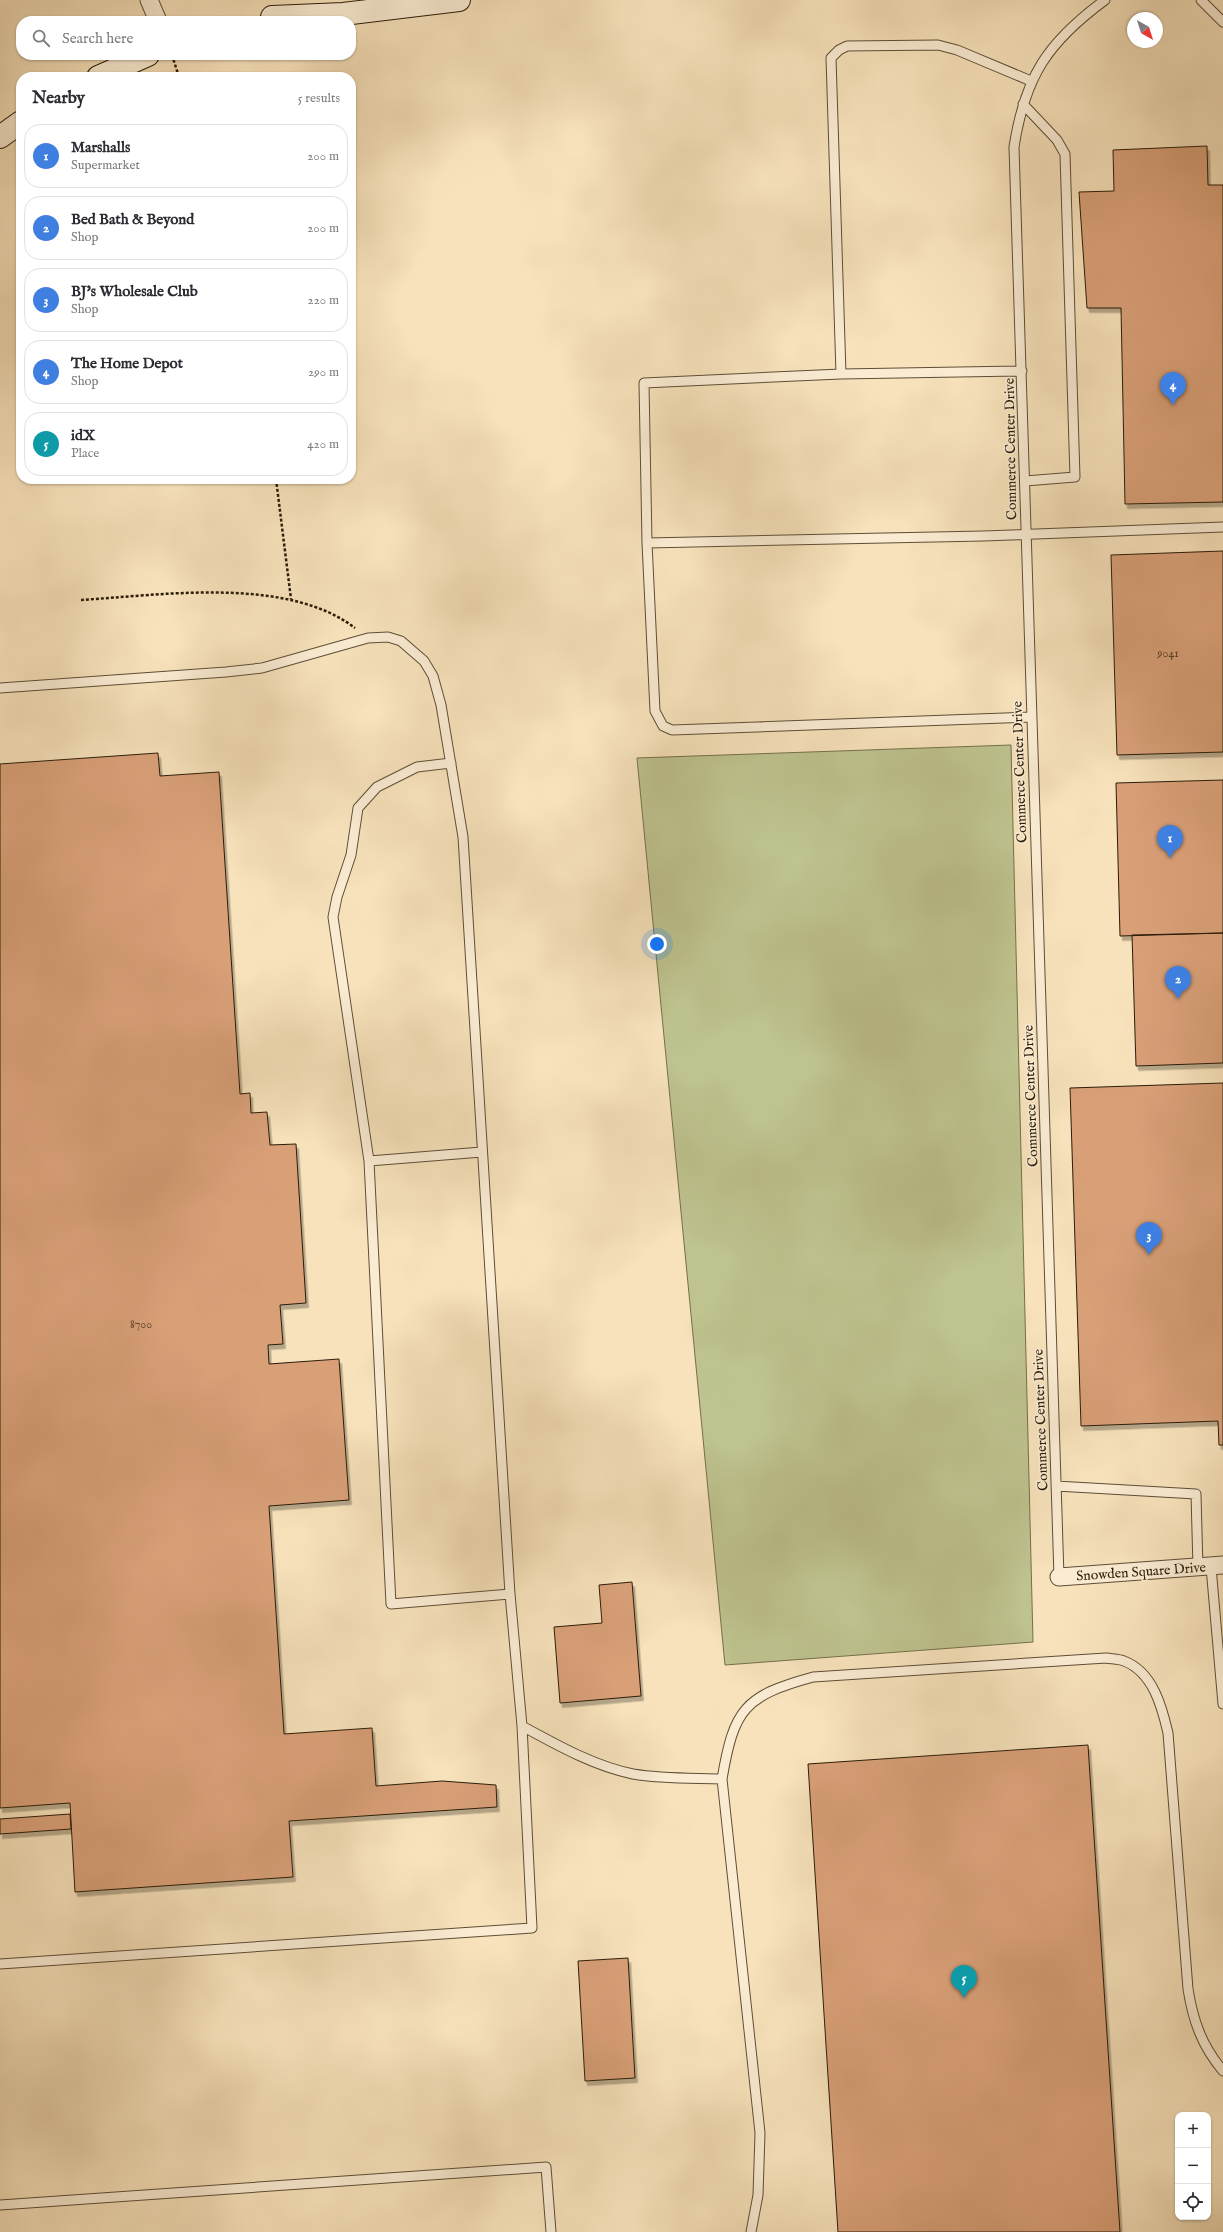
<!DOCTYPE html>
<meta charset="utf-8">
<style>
:root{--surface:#fff;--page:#f7f7f7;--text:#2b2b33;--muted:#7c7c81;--line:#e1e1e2;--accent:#1a73e8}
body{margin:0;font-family:"IM FELL English",serif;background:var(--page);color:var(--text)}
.controls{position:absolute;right:12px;bottom:12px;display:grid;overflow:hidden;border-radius:8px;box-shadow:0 1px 3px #0004}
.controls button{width:36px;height:36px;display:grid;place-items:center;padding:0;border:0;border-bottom:1px solid var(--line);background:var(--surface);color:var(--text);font:20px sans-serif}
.compass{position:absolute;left:1127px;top:12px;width:36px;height:36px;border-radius:50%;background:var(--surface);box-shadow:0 1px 3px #0004;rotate:141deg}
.you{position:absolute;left:657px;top:944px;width:14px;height:14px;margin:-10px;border:3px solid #fff;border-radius:50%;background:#1a73e8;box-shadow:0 0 0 6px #1a73e833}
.badge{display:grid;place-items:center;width:26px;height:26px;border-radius:50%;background:var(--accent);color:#fff;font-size:13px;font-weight:700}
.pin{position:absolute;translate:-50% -33px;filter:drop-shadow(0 1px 2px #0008)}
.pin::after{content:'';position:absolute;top:21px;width:14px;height:12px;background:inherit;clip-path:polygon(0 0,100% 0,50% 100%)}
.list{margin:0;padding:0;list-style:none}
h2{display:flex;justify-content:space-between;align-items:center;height:52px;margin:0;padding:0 16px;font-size:17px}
h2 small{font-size:13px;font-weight:400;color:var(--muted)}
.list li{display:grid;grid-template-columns:26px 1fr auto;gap:12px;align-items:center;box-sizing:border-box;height:64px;margin:0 8px 8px;padding:0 8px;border:1px solid var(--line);border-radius:16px}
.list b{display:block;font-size:15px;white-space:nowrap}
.list p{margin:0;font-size:13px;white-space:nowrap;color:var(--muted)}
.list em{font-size:13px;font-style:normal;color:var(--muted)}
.icon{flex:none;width:22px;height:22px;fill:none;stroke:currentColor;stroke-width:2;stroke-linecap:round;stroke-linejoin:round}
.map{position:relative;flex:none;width:1223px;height:2232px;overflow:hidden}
.search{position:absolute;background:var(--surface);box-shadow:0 1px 3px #0004;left:16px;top:16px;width:340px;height:44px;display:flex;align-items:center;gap:10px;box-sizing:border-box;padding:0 14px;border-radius:16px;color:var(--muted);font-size:15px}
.panel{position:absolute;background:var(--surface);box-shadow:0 1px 3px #0004;left:16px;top:72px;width:340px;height:412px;border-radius:16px}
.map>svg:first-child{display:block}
</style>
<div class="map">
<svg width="1223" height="2232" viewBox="0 0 1223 2232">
<defs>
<filter id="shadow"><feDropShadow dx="2.5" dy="4.5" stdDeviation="0" flood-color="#0004"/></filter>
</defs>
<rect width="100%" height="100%" fill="#f7e2bb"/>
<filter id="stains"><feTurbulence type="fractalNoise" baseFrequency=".005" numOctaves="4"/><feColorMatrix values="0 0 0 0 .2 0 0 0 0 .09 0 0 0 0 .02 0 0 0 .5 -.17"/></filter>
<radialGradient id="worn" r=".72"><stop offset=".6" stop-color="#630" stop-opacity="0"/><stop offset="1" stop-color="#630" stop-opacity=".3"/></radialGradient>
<path fill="#bec38f" stroke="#74704c" d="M1011 745 1033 1642 725 1665 637 758Z"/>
<path fill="#d9a078" stroke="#2b1c09" filter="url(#shadow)" d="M1207 146 1208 185H1223V502L1125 504 1121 308H1087L1079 192 1114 191 1113 150Z
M1223 551V752L1117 755 1111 555Z
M158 753 160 776 219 772 240 1094 250 1093 251 1113 267 1112 270 1145 296 1144 306 1303 280 1305 283 1344 268 1345 269 1364 339 1359 349 1500 269 1506 284 1734 372 1728 376 1786 442 1781 496 1785 497 1807 289 1821 293 1877 75 1892 70 1803 0 1808V764Z
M1223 780V933L1120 936 1116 783Z
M1223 933V1063L1136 1066 1132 935Z
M1223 1083V1445H1219L1218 1421 1081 1426 1070 1088Z
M632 1582 641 1696 560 1703 554 1627 602 1623 599 1585Z
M1088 1745 1120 2232H838L808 1764Z
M70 1814 71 1829 0 1834V1819Z
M628 1958 635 2078 585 2081 578 1961Z"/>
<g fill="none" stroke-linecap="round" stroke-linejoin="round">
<defs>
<path id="lane" d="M1201 0 1223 22
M1023 104 1057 140 1065 154 1075 477 1025 481
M1022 371 841 374 644 383 647 543 655 711 663 726 672 730 1031 717
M841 374 831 58 839 50 847 46 938 45 957 50 1031 81
M647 543 983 536 1223 527
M0 688 226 672 262 668 368 638 388 637 401 641 424 661 433 676 441 705 463 837 510 1594 522 1726 532 1928 0 1964
M451 763 417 767 377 787 358 808 351 855 337 897 333 917 369 1161 391 1604 510 1594
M369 1161 482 1152
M1056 1486 1196 1494 1198 1568
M1211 1567 1223 1704
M1059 1577 1014 147C1025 76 1048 42 1105 0
M522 1726C557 1745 594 1766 633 1774 662 1779 692 1778 722 1779
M0 2205 546 2167 551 2232
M751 2232 758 2195 760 2133 722 1779C734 1709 744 1696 813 1677L1106 1658C1112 1659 1119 1659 1124 1661 1153 1672 1162 1707 1168 1733L1188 1989C1193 2021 1202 2046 1223 2071"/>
<path id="street" d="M149 0 158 21
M1059 1577 1223 1565"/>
<path id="secondary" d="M272 17 343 14 459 0
M98 77 148 55
M0 137 21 122"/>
</defs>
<use href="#lane" stroke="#5e4e36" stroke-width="11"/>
<use href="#street" stroke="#5e4e36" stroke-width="19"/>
<use href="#secondary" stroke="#2b1c09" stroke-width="24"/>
<path stroke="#2b1c09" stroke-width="2.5" stroke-dasharray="3 2" stroke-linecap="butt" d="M172 55 179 77
M276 479 291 599
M81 600C162 595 287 576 355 628"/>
<use href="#lane" stroke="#faecd3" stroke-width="9"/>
<use href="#street" stroke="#faecd3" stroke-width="17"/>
<use href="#secondary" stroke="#faecd3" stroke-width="22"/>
</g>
<g text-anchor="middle" stroke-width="3" stroke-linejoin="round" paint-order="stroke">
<g font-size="12" fill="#563d25">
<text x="1168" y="657">9041</text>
<text x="141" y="1328">8700</text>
</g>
<g font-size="14" fill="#2b1c09" stroke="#faecd3">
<text transform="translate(1010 449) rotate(-91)" y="5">Commerce Center Drive</text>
<text transform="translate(1019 772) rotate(-92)" y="5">Commerce Center Drive</text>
<text transform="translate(1030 1096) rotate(-92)" y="5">Commerce Center Drive</text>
<text transform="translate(1040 1420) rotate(-92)" y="5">Commerce Center Drive</text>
<text transform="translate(1141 1571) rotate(-4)" y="5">Snowden Square Drive</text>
</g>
</g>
<rect width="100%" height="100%" filter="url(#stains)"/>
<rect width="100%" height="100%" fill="url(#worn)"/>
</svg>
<div class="controls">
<button>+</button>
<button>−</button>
<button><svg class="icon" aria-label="locate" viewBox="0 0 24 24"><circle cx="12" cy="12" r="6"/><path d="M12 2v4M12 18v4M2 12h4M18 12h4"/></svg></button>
</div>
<svg class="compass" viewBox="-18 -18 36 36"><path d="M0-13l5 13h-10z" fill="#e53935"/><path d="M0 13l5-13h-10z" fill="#7c7c81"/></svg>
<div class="you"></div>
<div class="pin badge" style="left:1170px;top:858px;background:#3f7fe0">1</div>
<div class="pin badge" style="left:1178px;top:999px;background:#3f7fe0">2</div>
<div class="pin badge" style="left:1149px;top:1255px;background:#3f7fe0">3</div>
<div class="pin badge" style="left:1173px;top:405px;background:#3f7fe0">4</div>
<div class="pin badge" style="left:964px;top:1998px;background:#0f9aa8">5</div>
<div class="search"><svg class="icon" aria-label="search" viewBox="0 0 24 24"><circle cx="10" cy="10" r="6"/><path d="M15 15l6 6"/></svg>Search here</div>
<section class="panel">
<h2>Nearby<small>5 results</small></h2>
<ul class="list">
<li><span class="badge" style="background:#3f7fe0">1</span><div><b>Marshalls</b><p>Supermarket</p></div><em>200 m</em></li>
<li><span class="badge" style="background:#3f7fe0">2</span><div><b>Bed Bath &amp; Beyond</b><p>Shop</p></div><em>200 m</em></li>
<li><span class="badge" style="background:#3f7fe0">3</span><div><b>BJ's Wholesale Club</b><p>Shop</p></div><em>220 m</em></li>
<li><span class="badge" style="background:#3f7fe0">4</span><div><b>The Home Depot</b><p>Shop</p></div><em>290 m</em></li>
<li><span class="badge" style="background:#0f9aa8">5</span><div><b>idX</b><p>Place</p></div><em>420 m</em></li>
</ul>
</section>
</div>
